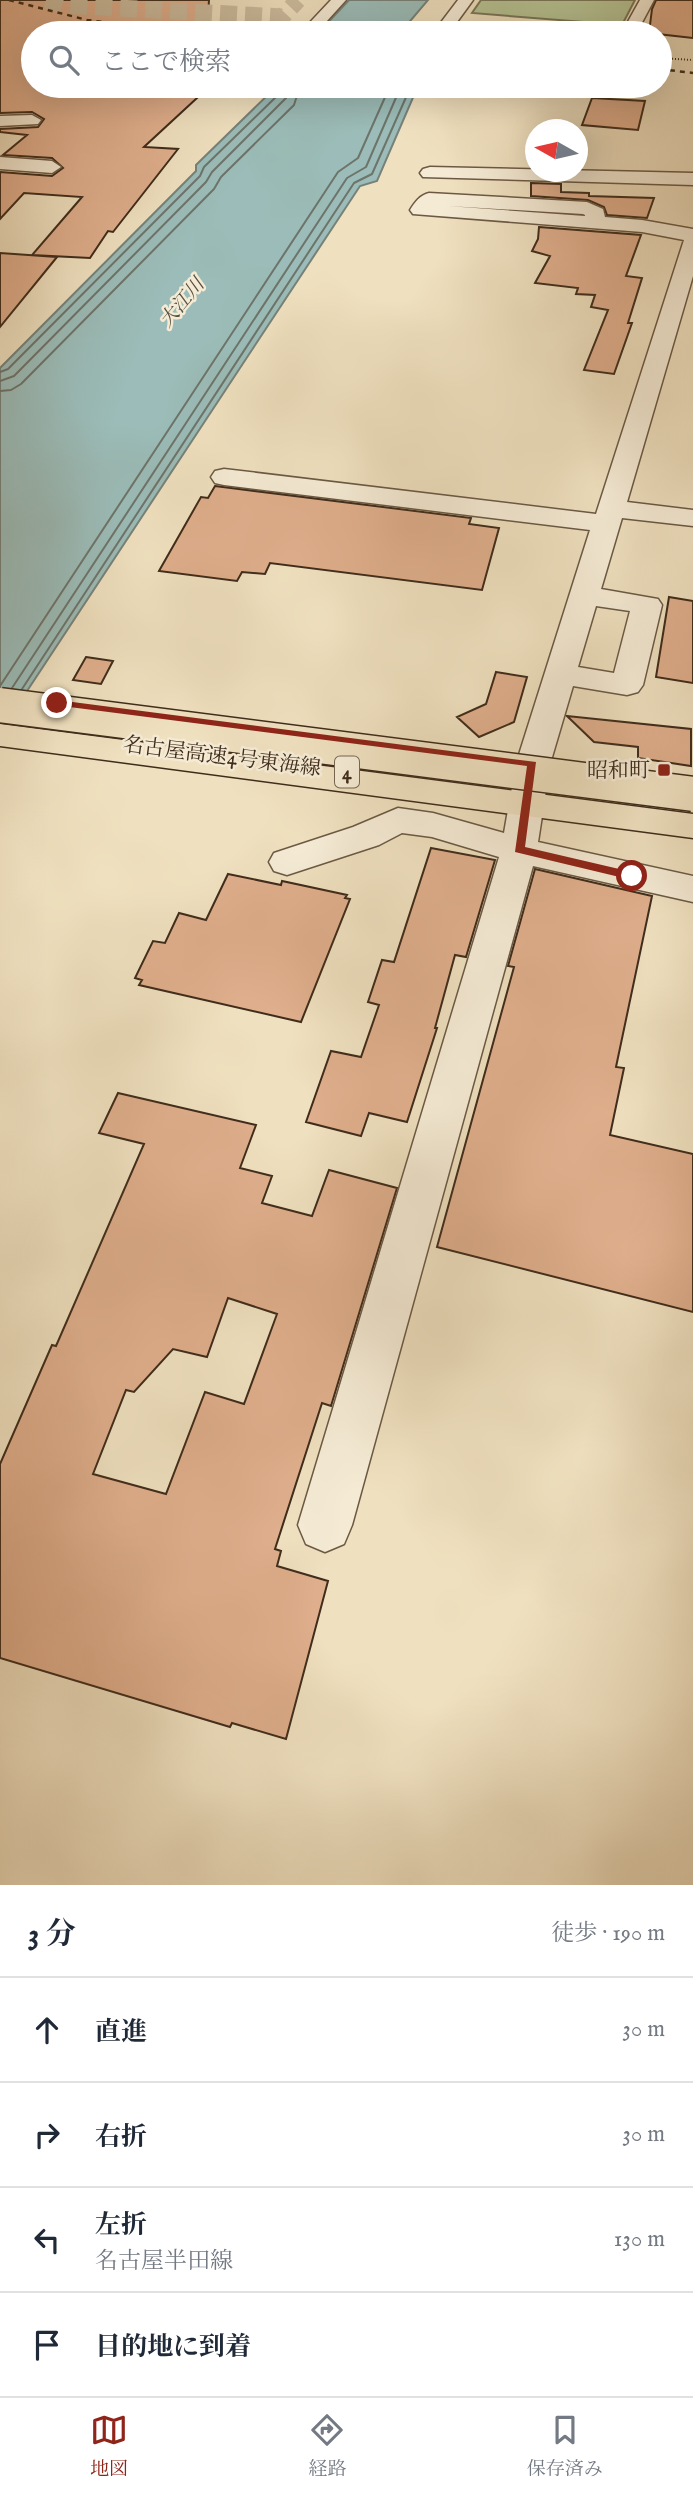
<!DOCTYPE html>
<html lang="ja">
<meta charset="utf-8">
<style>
:root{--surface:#fff;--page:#f6f6f7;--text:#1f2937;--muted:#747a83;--line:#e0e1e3;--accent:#8f2418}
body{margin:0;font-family:"IM FELL English","Noto Serif JP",serif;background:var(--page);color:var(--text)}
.compass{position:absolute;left:525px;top:119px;width:63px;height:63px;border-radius:50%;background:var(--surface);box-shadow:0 7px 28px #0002;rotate:278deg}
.stop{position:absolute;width:21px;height:21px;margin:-16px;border:5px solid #8f2418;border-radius:50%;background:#fff}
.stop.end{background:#8f2418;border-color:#fff;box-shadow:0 2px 7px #0008}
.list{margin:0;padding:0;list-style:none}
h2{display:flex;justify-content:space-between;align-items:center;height:91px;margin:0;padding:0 28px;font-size:30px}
h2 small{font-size:23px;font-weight:400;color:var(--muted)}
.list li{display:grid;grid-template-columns:46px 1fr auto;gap:21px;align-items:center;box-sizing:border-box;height:105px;padding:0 28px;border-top:2px solid var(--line)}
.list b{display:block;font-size:26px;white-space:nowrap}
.list p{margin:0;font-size:23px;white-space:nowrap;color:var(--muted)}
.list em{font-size:23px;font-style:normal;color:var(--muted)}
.icon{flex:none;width:38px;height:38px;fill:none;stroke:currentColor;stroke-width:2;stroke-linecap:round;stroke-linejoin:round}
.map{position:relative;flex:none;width:693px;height:1885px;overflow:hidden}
.search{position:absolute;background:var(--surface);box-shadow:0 7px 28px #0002;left:21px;right:21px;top:21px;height:77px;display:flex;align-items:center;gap:18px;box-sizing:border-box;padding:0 24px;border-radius:38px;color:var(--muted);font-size:26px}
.sheet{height:511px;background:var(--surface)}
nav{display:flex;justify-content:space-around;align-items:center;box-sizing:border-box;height:98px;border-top:2px solid var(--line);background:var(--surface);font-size:19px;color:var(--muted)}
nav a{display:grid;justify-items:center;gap:4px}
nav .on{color:var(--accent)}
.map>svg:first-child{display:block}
</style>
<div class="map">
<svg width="693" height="1885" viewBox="0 0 693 1885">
<rect width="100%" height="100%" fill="#efe0bf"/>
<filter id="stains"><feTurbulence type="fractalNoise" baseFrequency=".00286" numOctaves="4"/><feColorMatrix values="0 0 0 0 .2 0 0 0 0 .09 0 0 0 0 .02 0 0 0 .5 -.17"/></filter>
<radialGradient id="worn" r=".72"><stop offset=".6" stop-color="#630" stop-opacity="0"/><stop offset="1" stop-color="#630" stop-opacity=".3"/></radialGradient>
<path fill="#b6c394" stroke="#7a7858" stroke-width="2" d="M481 0H635L622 25 472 13Z"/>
<path fill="#9bbcb8" stroke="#768279" stroke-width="2" d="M349 0H428L400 33H318Z
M277 86H418L377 181 360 186 0 732V368L196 171V165Z"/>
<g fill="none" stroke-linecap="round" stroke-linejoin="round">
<path stroke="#6d746a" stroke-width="2" d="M0 372 8 369 200 176 204 167 279 94 281 86
M0 381 14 376 206 182 212 172 286 98 290 86
M0 391 11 390 21 384 214 189 221 177 294 105 300 86
M0 686 338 172 358 158 390 86
M12 688 347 178 366 167 401 86
M22 689 354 183 372 174 411 86"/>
</g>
<path fill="#dfae8c" stroke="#3f2c1b" stroke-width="2" fill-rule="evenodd" d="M0 0H209L207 33H33V86H210L144 147 178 149 113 232 108 231 90 258 32 255 82 197 24 193 0 219V172L52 176 63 168 52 158 3 155 27 135 0 132V129L38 127 44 119 32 112 0 113Z
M656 0H693V38L649 33 652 9Z
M592 98 645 101 638 130 582 125Z
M531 183 561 184V192L589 193V196L654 198 647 218 607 215 604 207 588 200 531 196Z
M539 227 641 235 626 276 642 278 628 323H632L614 374 584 370 608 310 591 307 595 295 576 294 578 288 535 283 550 256 532 251 538 239Z
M0 253 57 257 0 327Z
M215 486 471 518 469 524 499 528 482 590 270 563 265 574 242 572 237 581 159 571 201 497 208 498Z
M669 597 693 601V683L656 677Z
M86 657 113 661 101 684 73 680Z
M496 672 527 677 514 722 479 737 457 717 486 704Z
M567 716 691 729V766L638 758V747L594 742Z
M431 848 495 860 466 957 455 955 435 1028H437L407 1122 369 1113 361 1136 306 1122 331 1051 361 1057 379 1005 368 1002 382 960 394 962Z
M535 869 652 896 616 1067 624 1068 610 1135 693 1154V1312L437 1247 514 967 508 966Z
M228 874 281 885 282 881 347 895 345 898 350 899 301 1022 139 985 142 980 135 978 153 941 165 943 179 913 206 920Z
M118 1093 256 1125 240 1168 272 1176 262 1203 312 1216 329 1170 397 1188 331 1406 322 1403 275 1549 281 1551 277 1566 328 1581 286 1739 232 1723 230 1727 0 1658V1464L52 1345 56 1346 144 1144 99 1133ZM228 1298 277 1314 244 1404 205 1392 166 1494 93 1474 126 1390 134 1392 173 1349 207 1357Z"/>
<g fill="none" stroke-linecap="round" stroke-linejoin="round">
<path stroke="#ccbc9e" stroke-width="17" stroke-dasharray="17 8" stroke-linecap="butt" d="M46 0 63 5 282 17 298 0"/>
<defs>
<path id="minor" d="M331 0H346L316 33H300Z
M458 0H473L449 33H433Z
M640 0H654L638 30H628L625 27Z
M32 115 41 120 38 124 0 126V116Z
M0 157 52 161 61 167 52 173 0 169Z
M430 167 693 173V185L423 177 420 173 423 169Z
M429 193 587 202 603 209 605 217 642 220 693 229V276L627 502 693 510V526L622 518 601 589 658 599 662 605 643 685 638 692 627 695 573 686 550 764 538 842 693 876V902L533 866 352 1525 344 1544 325 1552 306 1544 298 1525 499 857 432 837 402 833 379 845 287 875 274 871 269 862 274 853 353 827 398 808 433 813 504 833 516 764 590 530 224 485 215 483 211 477 215 471 224 469 596 514 684 240 642 232 413 214 410 210C415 202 420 195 429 193ZM448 206 583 214 585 215V216ZM596 606 630 611 614 673 578 667Z"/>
<path id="major" d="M0 724 693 814V838L0 746Z"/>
</defs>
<use href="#minor" stroke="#6b5944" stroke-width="3"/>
<use href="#major" stroke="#3f2c1b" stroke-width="3"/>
<path stroke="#3f2c1b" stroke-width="2" stroke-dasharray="1 2" stroke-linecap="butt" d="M660 58 693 60"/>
<use href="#minor" fill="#f5ebd5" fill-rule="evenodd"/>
<use href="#major" fill="#efe0bf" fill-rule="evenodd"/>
<path stroke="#3f2c1b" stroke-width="2.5" stroke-dasharray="5 5" stroke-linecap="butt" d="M9 0 87 20 196 33
M660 69 693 73"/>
<defs>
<path id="highway-bridge" d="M0 705 693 794"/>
</defs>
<use href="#highway-bridge" stroke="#3f2c1b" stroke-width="37" stroke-linecap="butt"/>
<use href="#highway-bridge" stroke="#efe0bf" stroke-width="34"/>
</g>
<path fill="#8f2418" d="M57 700 536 762 525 847 632 872 638 876 632 880 515 852 527 766 54 705V701Z"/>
<rect fill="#8f2418" stroke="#f5ebd5" stroke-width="2.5" x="657" y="763" width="14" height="14" rx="3.5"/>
<g text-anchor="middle" stroke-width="5" stroke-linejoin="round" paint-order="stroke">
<g font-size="19" font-style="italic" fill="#565042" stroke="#f5ebd5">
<text transform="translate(181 302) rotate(-50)" y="7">大江川</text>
</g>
<rect fill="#f5ebd5" stroke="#766553" stroke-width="2" x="335" y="756.5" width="24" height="31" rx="5"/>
<g font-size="19" font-weight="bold" fill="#3f2c1b">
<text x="347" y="779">4</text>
</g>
<g font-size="21" fill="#3f2c1b" stroke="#f5ebd5">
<text transform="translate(222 756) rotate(7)" y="7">名古屋高速4号東海線</text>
</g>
<g font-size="21" fill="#3f2c1b" stroke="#f5ebd5" text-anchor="end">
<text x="650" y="777">昭和町</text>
</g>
</g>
<rect width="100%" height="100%" filter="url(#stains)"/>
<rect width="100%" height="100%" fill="url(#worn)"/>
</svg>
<svg class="compass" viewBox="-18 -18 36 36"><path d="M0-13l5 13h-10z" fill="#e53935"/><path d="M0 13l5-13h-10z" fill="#747a83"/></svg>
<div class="stop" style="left:632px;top:876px"></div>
<div class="stop end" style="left:57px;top:703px"></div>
<div class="search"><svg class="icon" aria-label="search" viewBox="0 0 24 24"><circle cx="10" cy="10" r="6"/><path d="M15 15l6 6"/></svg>ここで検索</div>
</div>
<section class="sheet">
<h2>3 分<small>徒歩 · 190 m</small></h2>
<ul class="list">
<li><svg class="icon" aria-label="ahead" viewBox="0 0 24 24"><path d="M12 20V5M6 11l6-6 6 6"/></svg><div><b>直進</b></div><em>30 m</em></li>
<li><svg class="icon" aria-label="right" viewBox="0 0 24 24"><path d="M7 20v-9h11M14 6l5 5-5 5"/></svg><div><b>右折</b></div><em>30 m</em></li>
<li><svg class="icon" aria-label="left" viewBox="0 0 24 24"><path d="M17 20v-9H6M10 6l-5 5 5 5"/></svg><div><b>左折</b><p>名古屋半田線</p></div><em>130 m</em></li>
<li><svg class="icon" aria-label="arrive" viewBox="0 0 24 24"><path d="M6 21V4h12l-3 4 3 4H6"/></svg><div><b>目的地に到着</b></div></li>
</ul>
</section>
<nav>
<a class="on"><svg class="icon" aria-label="map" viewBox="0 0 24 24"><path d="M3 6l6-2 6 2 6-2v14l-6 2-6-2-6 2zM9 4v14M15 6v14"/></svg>地図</a>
<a><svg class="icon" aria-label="directions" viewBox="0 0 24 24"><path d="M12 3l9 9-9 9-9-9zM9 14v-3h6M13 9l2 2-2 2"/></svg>経路</a>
<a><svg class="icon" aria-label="saved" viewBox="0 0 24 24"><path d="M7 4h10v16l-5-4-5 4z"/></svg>保存済み</a>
</nav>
